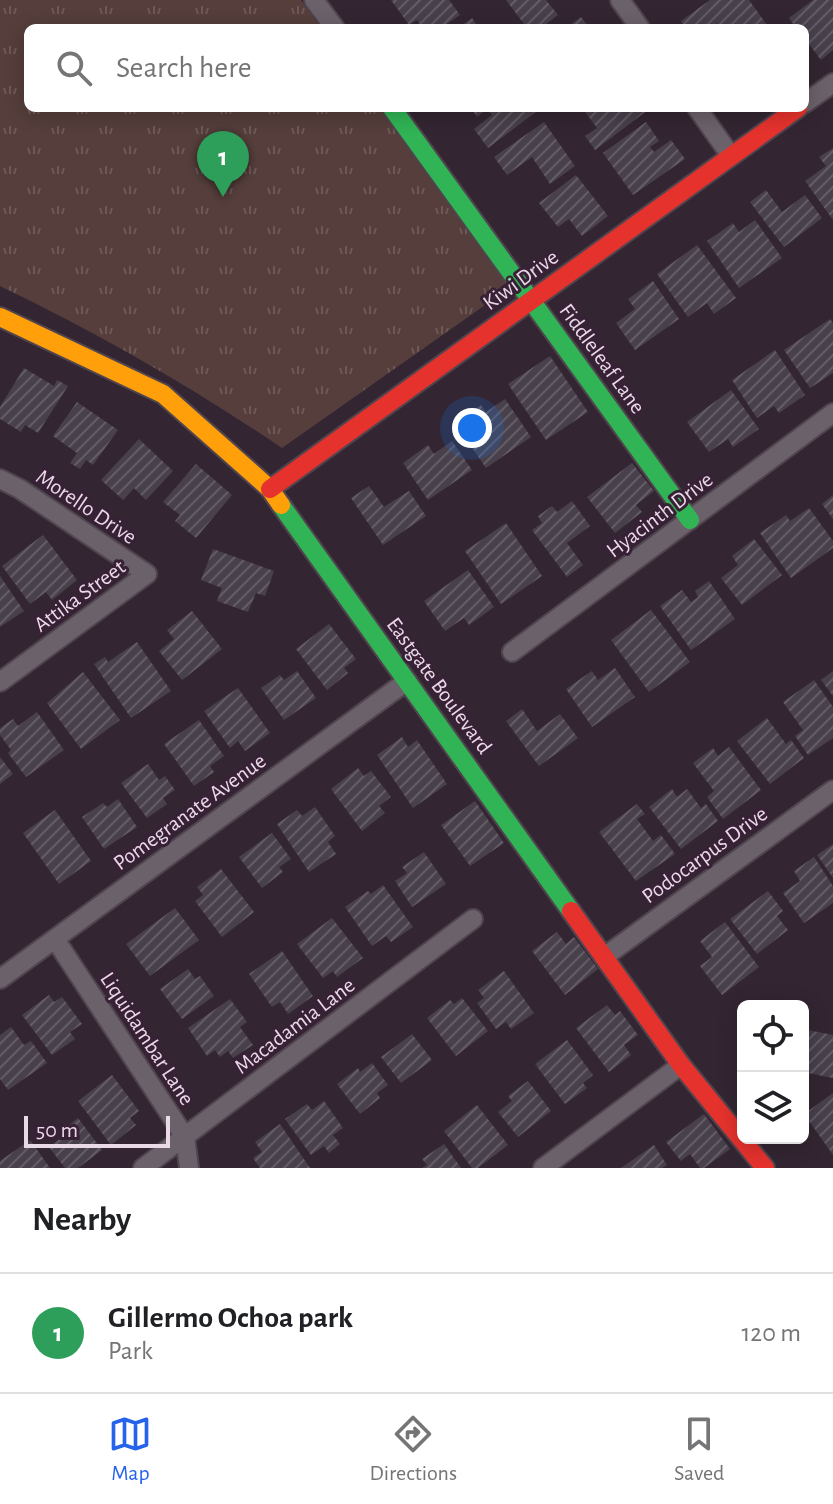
<!DOCTYPE html>
<style>
:root{--surface:#fff;--page:#f2f2f2;--text:#202124;--muted:#757577;--line:#e0e0e0;--accent:#2563eb}
body{margin:0;font-family:"Alegreya Sans",sans-serif;background:var(--page);color:var(--text)}
.controls{position:absolute;right:24px;bottom:24px;display:grid;overflow:hidden;border-radius:12px;box-shadow:0 4px 20px #0003}
.controls button{width:72px;height:72px;display:grid;place-items:center;padding:0;border:0;border-bottom:2px solid var(--line);background:var(--surface);color:var(--text);font:40px sans-serif}
.scale{position:absolute;left:24px;bottom:20px;width:146px;box-sizing:border-box;padding-left:8px;border:4px solid #eadae7;border-top:0;font-size:22px;line-height:28px;white-space:nowrap;color:#eadae7;-webkit-text-stroke:6px #382136;paint-order:stroke}
.you{position:absolute;left:472px;top:428px;width:28px;height:28px;margin:-20px;border:6px solid #fff;border-radius:50%;background:#1a73e8;box-shadow:0 0 0 12px #1a73e833}
.badge{display:grid;place-items:center;width:52px;height:52px;border-radius:50%;background:var(--accent);color:#fff;font-size:26px;font-weight:700}
.pin{position:absolute;translate:-50% -66px;filter:drop-shadow(0 2px 4px #0008)}
.pin::after{content:'';position:absolute;top:42px;width:28px;height:24px;background:inherit;clip-path:polygon(0 0,100% 0,50% 100%)}
.list{margin:0;padding:0;list-style:none}
h2{display:flex;justify-content:space-between;align-items:center;height:104px;margin:0;padding:0 32px;font-size:34px}
h2 small{font-size:26px;font-weight:400;color:var(--muted)}
.list li{display:grid;grid-template-columns:52px 1fr auto;gap:24px;align-items:center;box-sizing:border-box;height:120px;padding:0 32px;border-top:2px solid var(--line)}
.list b{display:block;font-size:30px;white-space:nowrap}
.list p{margin:0;font-size:26px;white-space:nowrap;color:var(--muted)}
.list em{font-size:26px;font-style:normal;color:var(--muted)}
.icon{flex:none;width:44px;height:44px;fill:none;stroke:currentColor;stroke-width:2;stroke-linecap:round;stroke-linejoin:round}
.map{position:relative;flex:none;width:833px;height:1168px;overflow:hidden}
.search{position:absolute;background:var(--surface);box-shadow:0 4px 20px #0003;left:24px;right:24px;top:24px;height:88px;display:flex;align-items:center;gap:20px;box-sizing:border-box;padding:0 28px;border-radius:12px;color:var(--muted);font-size:30px}
.sheet{height:224px;background:var(--surface)}
nav{display:flex;justify-content:space-around;align-items:center;box-sizing:border-box;height:112px;border-top:2px solid var(--line);background:var(--surface);font-size:22px;color:var(--muted)}
nav a{display:grid;justify-items:center;gap:4px}
nav .on{color:var(--accent)}
.map>svg:first-child{display:block}
</style>
<div class="map">
<svg width="833" height="1168" viewBox="0 0 833 1168">
<defs>
<pattern id="park-tufts" width="24" height="20" patternUnits="userSpaceOnUse" patternTransform="scale(2)"><rect width="24" height="20" fill="#553e3b"/><path d="M3 7l-1-3M5 7V3M7 7l1-3M15 17l-1-3M17 17v-4M19 17l1-3" fill="none" stroke="#6e5957"/></pattern>
<pattern id="building-hatch" width="6" height="6" patternUnits="userSpaceOnUse" patternTransform="scale(2)"><rect width="6" height="6" fill="#48404b"/><path d="M-1 1l2-2M0 6l6-6M5 7l2-2" fill="none" stroke="#635b65"/></pattern>
</defs>
<rect width="100%" height="100%" fill="#332632"/>
<path fill="url(#park-tufts)" d="M0 0H301L321 28H28V108H380L512 286 282 448C192 387 98 333 0 286Z"/>
<path fill="url(#building-hatch)" d="M391 0H449L460 15 441 28H422L417 20 409 25Z
M506 0H546L558 15 541 28H527Z
M710 0H749L767 25 762 28H721L717 23 710 28H685L681 21Z
M813 0H833V50L821 60 805 39V28H796L789 18Z
M581 17 590 28H566Z
M472 18 479 28H458Z
M471 108H535L537 111 488 148 474 129 492 115 487 109 477 117Z
M582 108H646L648 110 595 150 585 136 597 128Z
M544 122 575 166 550 184 532 157 507 175 494 157Z
M646 122 659 141 650 147 654 152 671 140 685 159 633 195 603 153Z
M833 148V220L805 181 826 166 819 157Z
M576 175 608 216 582 236 569 219 558 227 539 203Z
M766 190 782 212 805 195 822 218 784 247 750 202Z
M755 220 782 258 739 288 707 241 733 223 739 232Z
M697 245 736 298 714 314 707 303 688 317 657 274Z
M653 281 679 319 635 350 616 323 635 309 628 299Z
M830 319 833 323V373L810 388 784 350Z
M775 350 805 395 779 413 774 406 757 418 732 380Z
M550 356 588 412 546 440 508 384Z
M24 368 54 386 57 380 68 386 38 433 25 425 21 432 0 419V407Z
M731 390 759 429 733 447 728 439 709 452 687 422Z
M505 399 531 437 486 468 455 423 481 405 486 412Z
M77 402 118 430 93 465 86 460 80 469 70 463 77 453 53 436Z
M139 439 173 471 146 500 134 488 123 500 101 480Z
M452 441 472 470 428 500 403 463 428 445 434 454Z
M632 463 654 491 636 505 642 512 615 533 587 497Z
M196 464 232 495 196 538 175 521 180 515 163 502Z
M369 486 384 507 409 491 426 516 383 545 351 498Z
M833 495V519L822 504Z
M572 501 590 526 567 543 583 565 567 577 532 530 542 523 538 516 552 506 557 512Z
M809 508 833 541V548L791 578 760 533 786 515 790 521Z
M506 523 542 576 501 604 465 551Z
M43 535 77 580 52 600 46 592 30 604 2 566Z
M754 539 782 575 742 605 721 578 738 565 732 556Z
M213 549 274 571 265 596 256 593 248 612 217 601 222 588 201 580Z
M468 570 494 607 469 625 464 618 445 631 424 601Z
M0 576 24 611 0 627Z
M709 581 735 619 691 650 660 606 682 590 691 602 698 597 695 591Z
M651 610 690 662 649 692 611 640Z
M192 611 222 649 182 680 159 651 174 639 167 630Z
M329 624 356 659 344 668 348 673 327 690 296 649Z
M137 642 171 691 131 718 94 664 105 657 108 662Z
M615 668 635 697 592 727 566 689 592 671 598 680Z
M297 671 316 698 284 720 261 688 280 675 284 680Z
M833 671V696L821 680Z
M83 672 120 720 81 749 47 703Z
M814 680 833 707V738L808 755 795 736 803 730 783 702Z
M238 688 270 733 245 751 238 741 230 748 204 711Z
M522 709 537 731 560 714 578 738 539 766 506 721Z
M37 712 64 750 26 777 8 753 11 750 0 735V728L13 719 18 726Z
M767 718 786 744 791 740 804 758 770 784 737 741Z
M199 720 224 756 210 766 214 772 194 786 164 744Z
M402 737 408 747 417 740 447 784 413 808 377 755Z
M729 747 761 790 723 819 707 797 714 791 693 763 713 748 718 756Z
M0 757 13 774 0 784Z
M148 764 159 780 165 776 175 790 163 798 167 804 147 818 121 783Z
M358 768 364 776 371 771 391 797 379 806 385 813 362 831 331 789Z
M672 789 677 797 687 789 701 808 706 804 718 821 681 849 649 807Z
M118 799 137 827 104 849 82 817 103 803 107 807Z
M475 801 504 843 470 866 441 825Z
M637 804 645 814 637 819 653 841 661 835 675 854 636 881 599 832Z
M315 807 335 836 328 842 336 854 309 872 277 824 297 810 302 816Z
M55 810 91 861 59 884 23 833Z
M272 833 291 859 279 867 283 872 262 888 239 857Z
M833 844V878L817 855Z
M424 852 446 884 412 907 395 881 407 873 402 867Z
M814 857 833 886V903L804 923 783 893 800 881 794 871Z
M221 869 254 912 222 937 195 901 203 895 197 887Z
M383 885 413 927 391 942 386 936 372 946 345 907 368 891 371 894Z
M768 891 783 911 777 916 788 930 757 954 730 919Z
M175 908 199 940 150 976 126 944Z
M332 918 363 958 337 977 333 971 323 978 297 944Z
M725 922 759 967 722 995 700 966 712 957 700 941Z
M557 932 566 944 574 937 598 969 565 995 532 951Z
M282 951 313 996 288 1014 280 1002 272 1007 249 974Z
M188 969 195 979 200 976 214 996 182 1019 160 989Z
M504 971 534 1013 511 1029 506 1022 496 1029 477 1003 484 998 478 990Z
M49 995 54 1002 62 997 82 1024 70 1032 75 1039 52 1055 22 1015Z
M462 998 488 1031 456 1056 427 1018 450 1000 454 1004Z
M230 999 247 1022 240 1027 253 1045 233 1058 228 1051 220 1057 215 1050 207 1056 188 1028Z
M607 1005 615 1015 620 1011 638 1035 624 1045 631 1055 609 1072 576 1028Z
M11 1027 24 1045 31 1041 47 1063 8 1090 0 1079V1035Z
M803 1029 833 1035V1078L803 1072Z
M412 1034 432 1060 401 1083 381 1057Z
M567 1040 593 1075 583 1083 587 1088 565 1104 535 1064Z
M372 1063 388 1085 377 1093 380 1098 360 1114 337 1084 358 1068 360 1072Z
M112 1075 139 1111 130 1118 136 1125 111 1145 78 1101Z
M528 1081 551 1111 518 1137 498 1112 512 1101 508 1096Z
M833 1093V1155L804 1114Z
M324 1101 343 1128 333 1135 340 1144 329 1153 324 1146 311 1155 285 1119 307 1104 312 1110Z
M477 1105 508 1145 478 1168H472L444 1131Z
M704 1114 730 1149 704 1168H700L690 1154 681 1161 666 1142Z
M78 1118 102 1150 78 1168H65L49 1147 62 1137 59 1133Z
M280 1124 310 1168H260L253 1158 262 1152 255 1142Z
M30 1140 50 1168H0V1161Z
M444 1144 461 1168H422L427 1165 422 1159Z
M654 1145 667 1165 662 1168H621Z"/>
<g fill="none" stroke-linecap="round" stroke-linejoin="round">
<defs>
<path id="street" d="M314 0 335 28
M620 0 640 28
M805 103 833 83
M697 108 731 156
M0 479 20 489 147 574 0 682
M512 652 833 413
M55 939 185 1137 189 1168
M604 957 833 790
M0 979 407 681
M143 1168 473 919
M543 1168 681 1065"/>
<path id="fast" d="M392 108 690 520
M281 505 571 911"/>
<path id="slow" d="M0 317 163 394 270 489 281 505"/>
<path id="jam" d="M270 489 798 108
M571 911 681 1065 765 1168"/>
</defs>
<use href="#street" stroke="#50444e" stroke-width="22"/>
<use href="#fast" stroke="#50444e" stroke-width="22"/>
<use href="#slow" stroke="#50444e" stroke-width="22"/>
<use href="#jam" stroke="#50444e" stroke-width="22"/>
<use href="#street" stroke="#6b616a" stroke-width="18"/>
<use href="#fast" stroke="#30b455" stroke-width="18"/>
<use href="#slow" stroke="#ff9f0a" stroke-width="18"/>
<use href="#jam" stroke="#e5322d" stroke-width="18"/>
</g>
<g text-anchor="middle" stroke-width="6" stroke-linejoin="round" paint-order="stroke">
<g font-size="22" fill="#eadae7" stroke="#382136">
<text transform="translate(520 279) rotate(-36)" y="8">Kiwi Drive</text>
<text transform="translate(603 358) rotate(54)" y="8">Fiddleleaf Lane</text>
<text transform="translate(87 506) rotate(34)" y="8">Morello Drive</text>
<text transform="translate(659 514) rotate(-37)" y="8">Hyacinth Drive</text>
<text transform="translate(79 595) rotate(-36)" y="8">Attika Street</text>
<text transform="translate(440 685) rotate(54)" y="8">Eastgate Boulevard</text>
<text transform="translate(189 811) rotate(-36)" y="8">Pomegranate Avenue</text>
<text transform="translate(704 854) rotate(-36)" y="8">Podocarpus Drive</text>
<text transform="translate(294 1025) rotate(-37)" y="8">Macadamia Lane</text>
<text transform="translate(148 1038) rotate(57)" y="8">Liquidambar Lane</text>
</g>
</g>
</svg>
<div class="controls">
<button><svg class="icon" aria-label="locate" viewBox="0 0 24 24"><circle cx="12" cy="12" r="6"/><path d="M12 2v4M12 18v4M2 12h4M18 12h4"/></svg></button>
<button><svg class="icon" aria-label="layers" viewBox="0 0 24 24"><path d="M12 4l9 5-9 5-9-5zM3 14l9 5 9-5"/></svg></button>
</div>
<div class="scale">50 m</div>
<div class="you"></div>
<div class="pin badge" style="left:223px;top:197px;background:#2e9e5b">1</div>
<div class="search"><svg class="icon" aria-label="search" viewBox="0 0 24 24"><circle cx="10" cy="10" r="6"/><path d="M15 15l6 6"/></svg>Search here</div>
</div>
<section class="sheet">
<h2>Nearby<small></small></h2>
<ul class="list">
<li><span class="badge" style="background:#2e9e5b">1</span><div><b>Gillermo Ochoa park</b><p>Park</p></div><em>120 m</em></li>
</ul>
</section>
<nav>
<a class="on"><svg class="icon" aria-label="map" viewBox="0 0 24 24"><path d="M3 6l6-2 6 2 6-2v14l-6 2-6-2-6 2zM9 4v14M15 6v14"/></svg>Map</a>
<a><svg class="icon" aria-label="directions" viewBox="0 0 24 24"><path d="M12 3l9 9-9 9-9-9zM9 14v-3h6M13 9l2 2-2 2"/></svg>Directions</a>
<a><svg class="icon" aria-label="saved" viewBox="0 0 24 24"><path d="M7 4h10v16l-5-4-5 4z"/></svg>Saved</a>
</nav>
